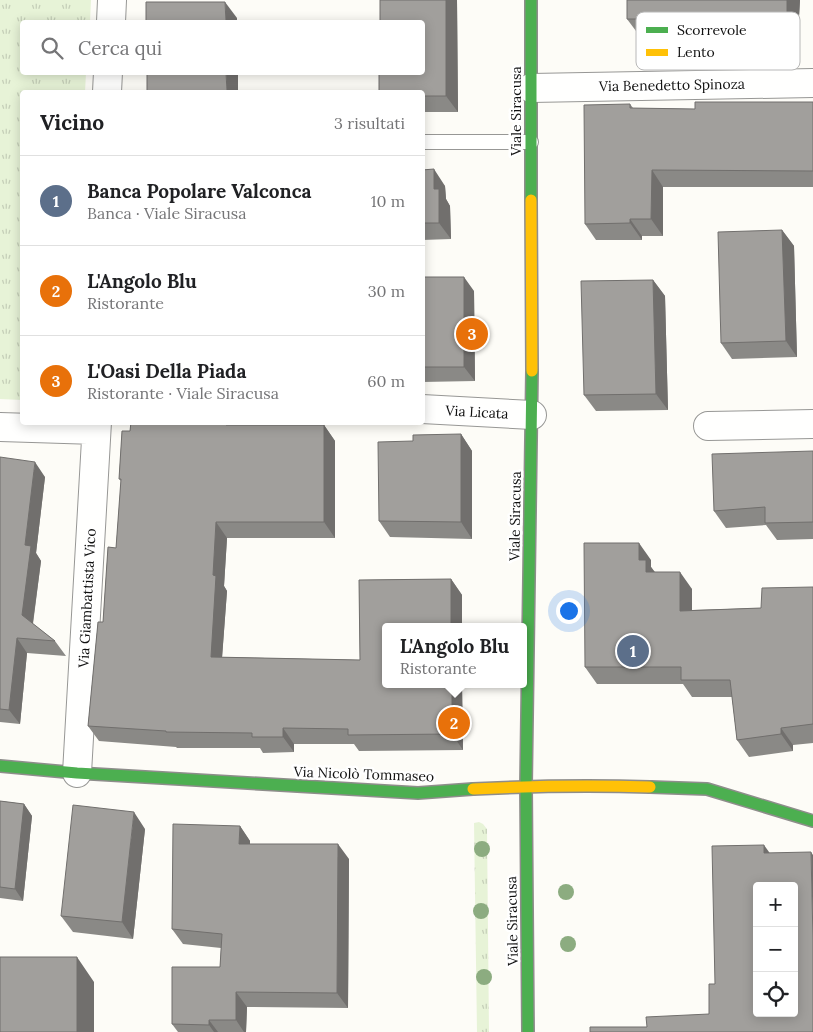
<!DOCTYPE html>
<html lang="it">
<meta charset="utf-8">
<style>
:root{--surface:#fff;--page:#f6f6f6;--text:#202124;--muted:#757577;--line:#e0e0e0;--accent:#646362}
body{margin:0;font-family:Lora,serif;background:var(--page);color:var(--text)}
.controls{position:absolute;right:15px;bottom:15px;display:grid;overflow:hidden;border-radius:5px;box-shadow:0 2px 12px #0003}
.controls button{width:45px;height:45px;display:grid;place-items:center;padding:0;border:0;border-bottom:1px solid var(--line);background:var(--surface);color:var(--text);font:25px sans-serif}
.you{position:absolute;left:568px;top:610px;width:18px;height:18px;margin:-12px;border:4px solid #fff;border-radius:50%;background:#1a73e8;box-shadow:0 0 0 8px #1a73e833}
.badge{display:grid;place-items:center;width:32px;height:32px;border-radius:50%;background:var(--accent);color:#fff;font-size:16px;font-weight:700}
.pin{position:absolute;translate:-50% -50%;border:2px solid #fff;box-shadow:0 1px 5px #0006}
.popup{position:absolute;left:382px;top:623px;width:145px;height:65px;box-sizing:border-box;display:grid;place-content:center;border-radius:5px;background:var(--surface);filter:drop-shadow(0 1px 4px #0005);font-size:16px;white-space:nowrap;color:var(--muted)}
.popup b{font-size:19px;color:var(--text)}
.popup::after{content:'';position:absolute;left:50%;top:100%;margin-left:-10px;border:10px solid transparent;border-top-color:var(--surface)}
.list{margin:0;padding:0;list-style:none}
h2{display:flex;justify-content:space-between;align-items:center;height:65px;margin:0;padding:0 20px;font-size:21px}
h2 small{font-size:16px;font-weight:400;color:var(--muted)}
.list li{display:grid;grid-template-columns:32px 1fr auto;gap:15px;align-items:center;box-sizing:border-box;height:90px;padding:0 20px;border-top:1px solid var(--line)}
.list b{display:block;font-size:19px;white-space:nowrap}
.list p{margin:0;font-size:16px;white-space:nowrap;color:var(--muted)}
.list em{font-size:16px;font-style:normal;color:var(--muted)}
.icon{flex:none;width:28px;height:28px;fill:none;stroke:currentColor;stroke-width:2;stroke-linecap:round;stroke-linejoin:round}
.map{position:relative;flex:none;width:813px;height:1032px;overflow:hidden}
.search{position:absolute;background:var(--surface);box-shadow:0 2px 12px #0003;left:20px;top:20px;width:405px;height:55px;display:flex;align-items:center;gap:12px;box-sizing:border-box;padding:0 18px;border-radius:5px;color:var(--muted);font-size:19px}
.panel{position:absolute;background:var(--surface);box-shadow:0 2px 12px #0003;left:20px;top:90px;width:405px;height:335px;border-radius:5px}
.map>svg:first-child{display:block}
</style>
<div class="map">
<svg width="813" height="1032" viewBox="0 0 813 1032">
<defs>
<pattern id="grass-tufts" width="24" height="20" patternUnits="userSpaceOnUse" patternTransform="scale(1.25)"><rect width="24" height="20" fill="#e7f3d7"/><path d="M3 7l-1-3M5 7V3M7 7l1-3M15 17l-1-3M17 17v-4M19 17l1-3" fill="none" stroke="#c5cfb8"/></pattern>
</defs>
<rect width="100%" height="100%" fill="#fdfcf7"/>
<path fill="url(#grass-tufts)" d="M0 0H91L90 22H22V72L86 73 85 92H22V400L0 399Z
M479 822 483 824 487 829 489 1032H477L474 823Z"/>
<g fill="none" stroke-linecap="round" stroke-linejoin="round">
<defs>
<path id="lane" d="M422 142H531"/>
<path id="street" d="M111 22 112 0
M531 88 813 83
M107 92 108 72
M422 409 532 415
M708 426 813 424
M0 427 96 430
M77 773 97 422"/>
<path id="fast" d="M531 0V200
M0 766 77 773 418 793 473 789
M650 787 707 789 813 821
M528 1032 526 786 532 371"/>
<path id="slow" d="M531 200 532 371
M473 789C532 786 590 785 650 787"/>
</defs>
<use href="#lane" stroke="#979795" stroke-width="16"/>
<use href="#street" stroke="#979795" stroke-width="30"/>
<use href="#fast" stroke="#8e8d8b" stroke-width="14"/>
<use href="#slow" stroke="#8e8d8b" stroke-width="14"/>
<use href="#lane" stroke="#fffffe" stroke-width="14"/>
<use href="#street" stroke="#fffffe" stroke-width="28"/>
<use href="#fast" stroke="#4caf50" stroke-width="11"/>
<use href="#slow" stroke="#ffc107" stroke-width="11"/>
</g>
<g fill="#8cac80">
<circle cx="482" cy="849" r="8"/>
<circle cx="566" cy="892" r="8"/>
<circle cx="481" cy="911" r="8"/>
<circle cx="568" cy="944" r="8"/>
<circle cx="484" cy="977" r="8"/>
</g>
<path fill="#8a8986" d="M380 0H457L458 112H422V92Z
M627 0H800L798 34 680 33V35H639L627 19Z
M813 102V187H663V236H642V240H596L585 224 630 104 633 108 695 109Z
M422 170 445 186 446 199 450 206 451 239 422 240Z
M782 230 794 246 797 357 732 359 721 343Z
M422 277 474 291 475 381 422 382Z
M653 280 665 296 668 410 596 411 584 395Z
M131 422H232L234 425H324L335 441V538H227L224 586 227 591 222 657 360 660 359 580 451 579 462 595V627H385V684H462L463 750 359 751 354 744H294V752L263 753 260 748H177L176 747 99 741 88 726 98 622H103L108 547 116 548 121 481 119 479 122 431H130Z
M461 434 472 451V539L390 537 379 521 413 441Z
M813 451V539L777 540 766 525 726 528 714 511Z
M0 457 45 477 36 553 41 561 33 624 55 641 66 656 27 653 20 724 0 722Z
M651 560V567L655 572 692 589V610L761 608 813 587V743L793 745V751L749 757 737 740 732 697H692L683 684H597L585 667Z
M0 801 24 804 32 816 23 901 0 898Z
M240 826 250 841V844L349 859 348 1008 247 1007 246 1032H178L172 1024 220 967 221 948 183 944 172 929Z
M145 829 133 939 73 932 61 916Z"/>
<path fill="#716f6d" d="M446 0H457L458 112 446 96Z
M787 0H800L798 34 787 17Z
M225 2 237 18V22H226Z
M669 16 680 33V35L669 19Z
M226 72H238V92H227Z
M434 169 445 186 446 199 450 206 451 239 439 223 434 189Z
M652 170 663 187V236L651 219Z
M630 219 642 236V240L630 223Z
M782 230 794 246 797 357 786 341Z
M464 277 474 291 475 381 464 367Z
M653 280 665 296 668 410 656 394Z
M226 422H232L238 431 226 425Z
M324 425 335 441V538L324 522Z
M461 434 472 451V539L461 522Z
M35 462 45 477 36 553 41 561 32 629 22 615 25 545Z
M216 522 227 538 224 586 227 591 221 672 211 657 213 575Z
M639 543 651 560V567L658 577 646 572 639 560Z
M680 572 692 589V628L680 611Z
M451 579 462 595V627H451Z
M17 638 27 653 20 724 9 710Z
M452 684H462L463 750 452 734Z
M283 728 294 744V752L283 737Z
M781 728 793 745V751L781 734Z
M24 804 32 816 23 901 15 889Z
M134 812 145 829 133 939 122 922Z
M240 826 250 841V859L239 844Z
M338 844 349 859 348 1008 337 993Z
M764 845 774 859 764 853Z
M811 852 813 855V940Z
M77 957 94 982V1032H77Z
M236 992 247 1007 246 1032H244L236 1020Z
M209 1020 218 1032H214L209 1025Z"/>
<path fill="#a19f9c" stroke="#716f6d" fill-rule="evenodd" d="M380 0H446V96H422V92H379V72H422V22H380Z
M627 0H787V17L669 16V19H627Z
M146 2H225L226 22H146Z
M147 72H226L227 92H147Z
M695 102H813V171L652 170 651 219H630V223L585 224 584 105 630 104V108L695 109Z
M434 169V189H439V223H422V170Z
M782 230 786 341 721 343 718 232Z
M422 277H464V367H422Z
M653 280 656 394 584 395 581 281Z
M131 422H226V425H324V522H216L213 575 216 576 211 657 360 660 359 580 451 579V627H385V684H452V734L348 735V729L283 728V737H252V733L166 732V731L88 726 98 622H103L108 547 116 548 121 479H119L122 431H130Z
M461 434V522L379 521 378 442 413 441V435Z
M813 451V522L765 523V507L714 511 712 454Z
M0 457 35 462 25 545 31 546 22 615 55 641 17 638 9 710 0 709Z
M584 543H639V560H646V572H680V611L761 608 762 588 813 587V724L781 728V734L737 740 730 680H681V667H585Z
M0 801 24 804 15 889 0 887Z
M73 805 134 812 122 922 61 916Z
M173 824 240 826 239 844H338L337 993 236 992V1020H209V1025L172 1024V967H220L222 934 172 929Z
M764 845V853L811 852 813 940V1032H590V1027H647L646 1017 709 1014V984H715L712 846ZM757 886H794V1013H757Z
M0 957H77V1032H0Z"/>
<g text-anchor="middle" stroke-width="5" stroke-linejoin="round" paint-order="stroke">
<g font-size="14" fill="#111" stroke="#fff">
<text transform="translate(672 85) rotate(-1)" y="5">Via Benedetto Spinoza</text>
<text transform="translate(516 111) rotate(-90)" y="5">Viale Siracusa</text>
<text transform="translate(477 412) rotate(3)" y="5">Via Licata</text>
<text transform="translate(515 516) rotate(-89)" y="5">Viale Siracusa</text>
<text transform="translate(87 598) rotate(-87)" y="5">Via Giambattista Vico</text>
<text transform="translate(364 774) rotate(2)" y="5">Via Nicolò Tommaseo</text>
<text transform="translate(512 921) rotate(-91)" y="5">Viale Siracusa</text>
</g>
</g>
<rect x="636" y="12" width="164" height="58" rx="8" fill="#fff" stroke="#b8b8b8" stroke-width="1"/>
<rect x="646" y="27" width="22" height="6" fill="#4caf50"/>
<rect x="646" y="49" width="22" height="7" fill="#ffc107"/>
<g font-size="14" fill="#111">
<text x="677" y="35">Scorrevole</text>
<text x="677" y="57">Lento</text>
</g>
</svg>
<div class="controls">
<button>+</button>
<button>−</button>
<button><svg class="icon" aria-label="locate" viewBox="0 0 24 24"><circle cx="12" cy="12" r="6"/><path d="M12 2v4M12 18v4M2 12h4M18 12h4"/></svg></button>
</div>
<div class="you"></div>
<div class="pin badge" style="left:633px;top:651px;background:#5c6f8a">1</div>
<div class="pin badge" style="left:454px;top:723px;background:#e8710a">2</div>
<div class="popup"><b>L'Angolo Blu</b>Ristorante</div>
<div class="pin badge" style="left:472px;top:334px;background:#e8710a">3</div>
<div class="search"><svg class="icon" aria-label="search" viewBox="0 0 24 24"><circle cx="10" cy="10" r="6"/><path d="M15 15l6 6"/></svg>Cerca qui</div>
<section class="panel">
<h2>Vicino<small>3 risultati</small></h2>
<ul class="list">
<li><span class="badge" style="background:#5c6f8a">1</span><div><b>Banca Popolare Valconca</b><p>Banca · Viale Siracusa</p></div><em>10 m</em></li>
<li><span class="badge" style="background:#e8710a">2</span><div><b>L'Angolo Blu</b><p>Ristorante</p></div><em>30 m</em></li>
<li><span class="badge" style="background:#e8710a">3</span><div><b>L'Oasi Della Piada</b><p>Ristorante · Viale Siracusa</p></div><em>60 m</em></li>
</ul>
</section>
</div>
